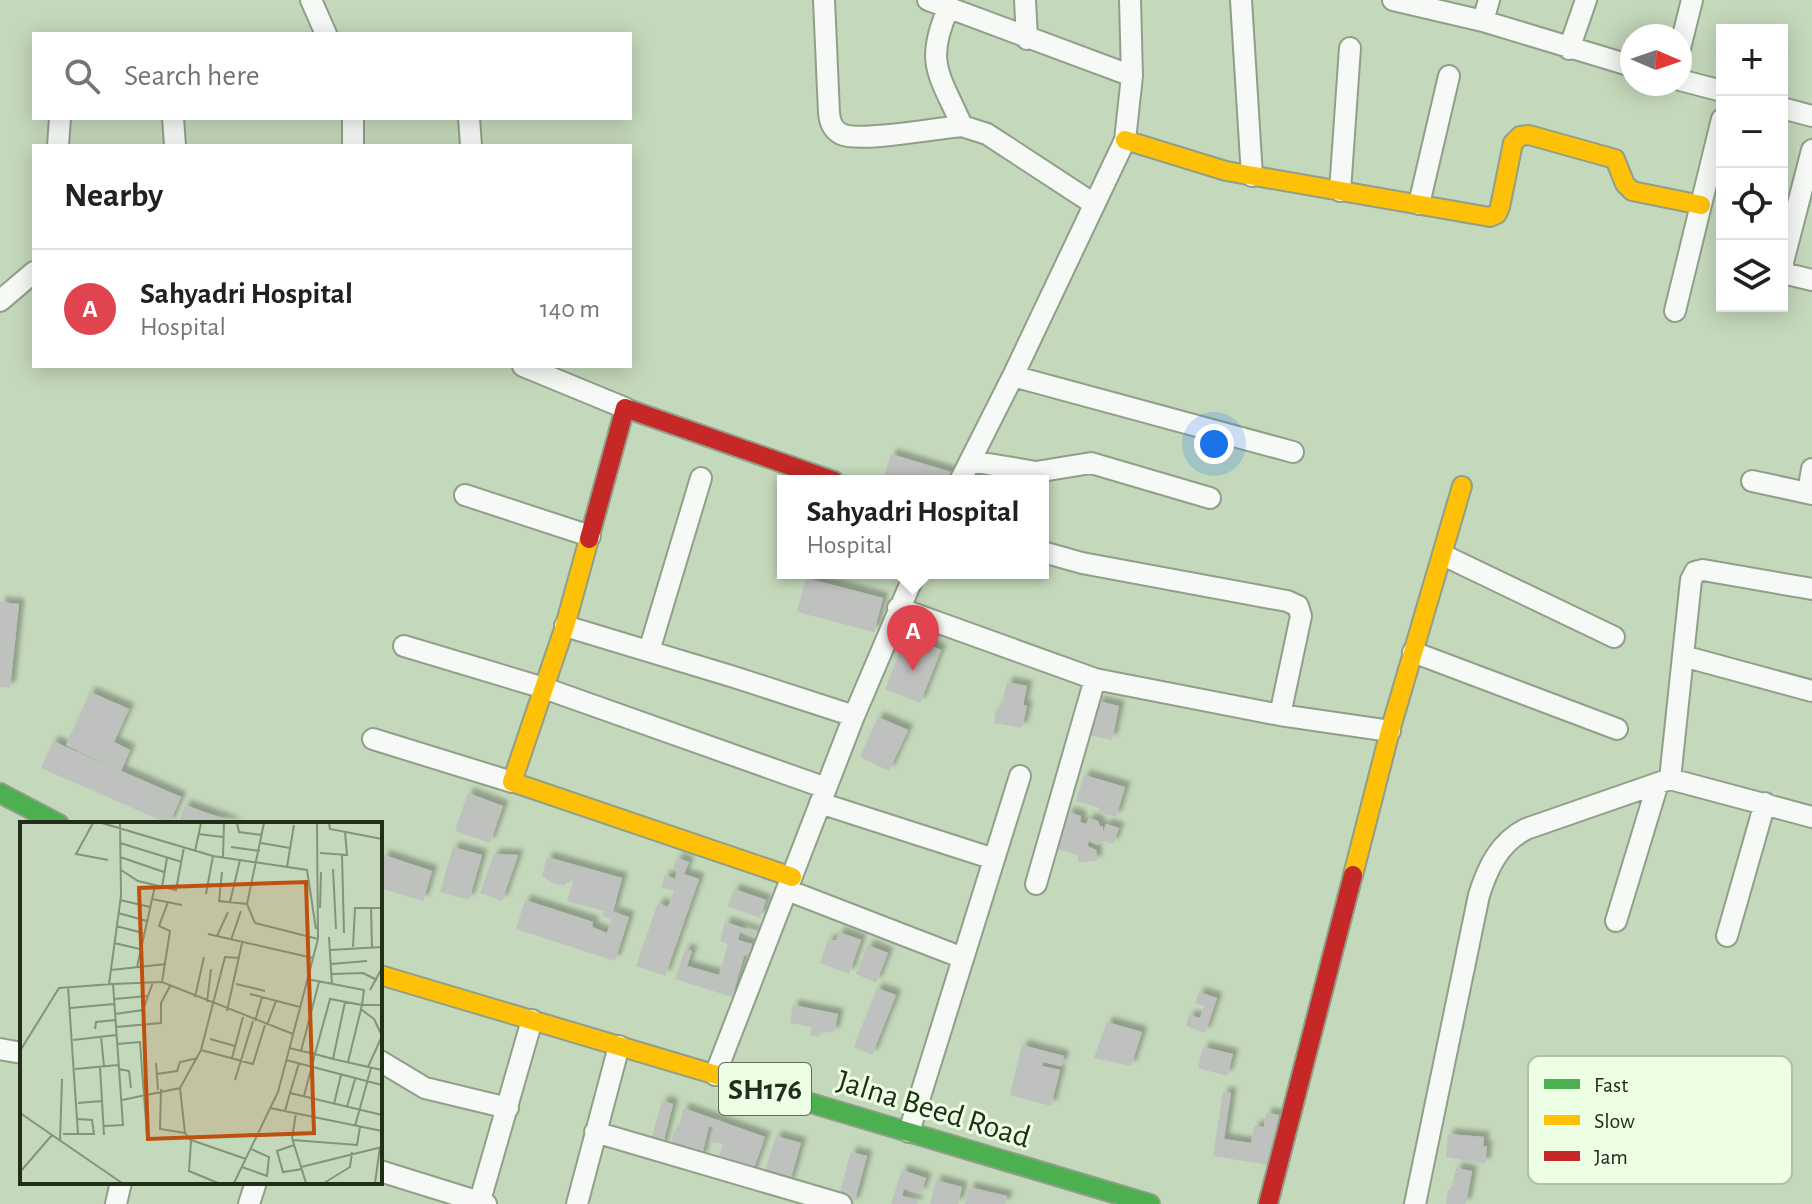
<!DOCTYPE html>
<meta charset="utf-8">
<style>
:root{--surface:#fff;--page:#f2f2f2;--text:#202124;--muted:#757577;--line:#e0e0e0;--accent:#596a52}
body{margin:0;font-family:"Alegreya Sans",sans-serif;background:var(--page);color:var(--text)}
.controls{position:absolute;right:24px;top:24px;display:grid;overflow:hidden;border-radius:0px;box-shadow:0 4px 20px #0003}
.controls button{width:72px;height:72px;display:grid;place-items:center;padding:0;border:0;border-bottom:2px solid var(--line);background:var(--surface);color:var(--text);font:40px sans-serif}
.compass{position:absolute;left:1620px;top:24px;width:72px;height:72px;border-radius:50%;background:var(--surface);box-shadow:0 4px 20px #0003;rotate:92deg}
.you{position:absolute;left:1214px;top:444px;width:28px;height:28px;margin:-20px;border:6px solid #fff;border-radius:50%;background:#1a73e8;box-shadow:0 0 0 12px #1a73e833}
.badge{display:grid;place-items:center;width:52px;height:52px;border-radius:50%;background:var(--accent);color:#fff;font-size:26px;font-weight:700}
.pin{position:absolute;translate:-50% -66px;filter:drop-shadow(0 2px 4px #0008)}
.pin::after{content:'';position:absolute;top:42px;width:28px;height:24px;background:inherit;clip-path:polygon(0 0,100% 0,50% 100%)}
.popup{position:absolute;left:777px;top:475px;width:272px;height:104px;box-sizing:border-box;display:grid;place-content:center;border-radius:0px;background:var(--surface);filter:drop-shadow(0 2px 6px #0005);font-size:26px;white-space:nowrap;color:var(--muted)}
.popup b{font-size:30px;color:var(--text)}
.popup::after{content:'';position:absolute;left:50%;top:100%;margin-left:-16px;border:16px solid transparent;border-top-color:var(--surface)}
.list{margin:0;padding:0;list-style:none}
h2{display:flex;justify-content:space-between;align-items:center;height:104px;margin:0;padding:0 32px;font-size:34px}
h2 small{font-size:26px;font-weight:400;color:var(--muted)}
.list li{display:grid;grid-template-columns:52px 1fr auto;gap:24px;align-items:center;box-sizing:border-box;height:120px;padding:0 32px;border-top:2px solid var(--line)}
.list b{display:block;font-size:30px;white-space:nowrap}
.list p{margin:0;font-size:26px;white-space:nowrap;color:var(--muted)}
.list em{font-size:26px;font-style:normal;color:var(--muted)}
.icon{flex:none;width:44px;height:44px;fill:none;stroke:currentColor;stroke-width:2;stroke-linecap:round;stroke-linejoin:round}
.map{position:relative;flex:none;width:1812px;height:1204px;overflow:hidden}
.search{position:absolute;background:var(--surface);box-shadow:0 4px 20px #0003;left:32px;top:32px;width:600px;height:88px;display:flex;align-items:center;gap:20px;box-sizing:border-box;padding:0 28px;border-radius:0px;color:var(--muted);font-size:30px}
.panel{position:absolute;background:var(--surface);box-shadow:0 4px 20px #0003;left:32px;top:144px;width:600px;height:224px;border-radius:0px}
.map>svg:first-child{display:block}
</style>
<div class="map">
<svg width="1812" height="1204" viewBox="0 0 1812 1204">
<defs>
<filter id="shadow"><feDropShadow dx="5.5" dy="-5.5" stdDeviation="2" flood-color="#0004"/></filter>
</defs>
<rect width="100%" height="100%" fill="#c4d8bb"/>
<path fill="#bfc1be" filter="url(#shadow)" d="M891 454 951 472 949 481H883Z
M806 578 883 598 874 632 797 612Z
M0 602 19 604 10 688 0 687Z
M924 643 941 650 920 703 885 689 903 644 921 651Z
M1007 682 1027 686 1023 705 1027 706 1022 728 994 723 996 710 1002 705Z
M90 692 129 709 114 742 130 750 121 771 181 797 169 824 41 768 53 741 111 767 66 745Z
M1098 701 1119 706 1112 740 1088 735Z
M878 717 908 730 889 771 860 757Z
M1084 775 1125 787 1116 817 1098 812 1100 808 1076 801Z
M468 793 503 806 490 843 455 831Z
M185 805 238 824H237L178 823Z
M1068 812 1081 816 1080 822 1086 824 1089 818 1098 821 1100 826H1103V832L1106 824 1119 828 1113 844 1102 841 1097 845 1089 841 1087 846 1096 850 1097 861 1078 862V855L1058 849Z
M453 847 482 855 469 900 440 892Z
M494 854 518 855 502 901 480 893Z
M384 855 432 871 423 901 380 888V868Z
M547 857 622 878 611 919 602 916 604 911 567 901 574 879 564 885 552 883 542 876Z
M677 858 689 862 684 874 699 879 665 976 636 966 658 903 668 907 674 891 661 887 665 875 675 879 678 869 673 868Z
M734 889 766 900 760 918 728 906Z
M525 900 593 922 592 927 607 933 614 912 629 917 615 961 516 929Z
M725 922 756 932 754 937 740 932 738 940 752 944 750 953 744 956 732 997 675 979 685 949 692 951 687 966 719 975 728 944 720 941Z
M839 932 861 940 849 974 820 963 828 940H836Z
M868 945 888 953 876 983 856 974Z
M877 988 896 995 872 1055 854 1047Z
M1199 992 1217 998 1205 1033 1186 1026 1189 1015 1200 1018 1204 1006 1195 1003Z
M793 1005 838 1014 834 1033 821 1030 819 1037 810 1035 812 1027 790 1023Z
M1107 1022 1142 1032 1131 1066 1094 1058Z
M1022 1045 1064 1056 1061 1066 1043 1062 1042 1066 1060 1070 1051 1106 1010 1095Z
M1203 1047 1233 1054 1227 1076 1198 1068Z
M1223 1092 1231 1093 1224 1139 1251 1143 1254 1126 1264 1127 1266 1113 1279 1115 1269 1165 1213 1156Z
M662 1101 673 1104 662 1148 650 1144Z
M683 1108 765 1137 751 1176 717 1165 723 1144 711 1142V1135L716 1128 709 1126 701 1159 670 1151 674 1131H679Z
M1448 1134 1484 1137 1483 1146H1487L1485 1164 1446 1157Z
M776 1136 801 1143 789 1184 763 1177Z
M851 1152 867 1156 854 1204 838 1199Z
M1456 1168 1472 1171 1466 1204H1446L1448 1190 1452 1189Z
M902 1170 926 1178 921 1194 904 1189 902 1196 918 1201 917 1204H891Z
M936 1180 962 1187 958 1204H930Z
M969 1187 1007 1196 1005 1204H965Z"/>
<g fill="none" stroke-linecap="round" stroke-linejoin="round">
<defs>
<path id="street" d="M311 0 326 34
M824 0 829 113C830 122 832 129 841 134 859 143 938 128 962 126L987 134 1094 204
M928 0 1132 76
M1025 0 1027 39
M1241 0 1252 176
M1393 0 1483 21 1632 66
M948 9C924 64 940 75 962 126
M1483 21 1489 0
M1680 48 1692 0
M1569 49 1586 0
M1680 80 1722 91
M1782 108 1812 116
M173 118 175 146
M353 118V146
M469 118 471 146
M58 146 60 118
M1812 150 1783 262 1784 271 1787 274 1812 280
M1340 191 1350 48
M1419 204 1449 76
M0 301 34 272
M1675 311 1722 119
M523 366 625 408
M1013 376 1293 452
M970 461 1036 472 1091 463 1210 498
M960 481 1013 376 1125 140 1132 76 1130 0
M1752 481 1812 494
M1808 493 1812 469
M465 495 590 536
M1043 552 1082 563 1287 601 1298 606 1301 616 1280 715
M1443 555 1614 637
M898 608 1095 679 1280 715 1390 731
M565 626 734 677 854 716
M404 646 544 688 826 788
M649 651 701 478
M1413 652 1617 729
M1683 656 1812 691
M373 739 512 782
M1670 779 1691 580 1695 572 1703 570 1812 589
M820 803 994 859
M1036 884 1095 679
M787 890 963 958
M1616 921 1658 783
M1727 936 1765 803
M0 1049 22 1053
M380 1061 425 1088 508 1108
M715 1075 854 716 915 573
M595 1132 841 1204
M909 1132 1020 776
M380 1171 486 1204
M116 1204 121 1182
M249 1204 256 1182
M479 1204 532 1020
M577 1204 619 1046
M1415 1204 1479 895C1488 867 1499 843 1526 829L1670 779 1812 817"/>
<path id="fast" d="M0 793 59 824
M794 1098 1150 1204"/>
<path id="slow" d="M1125 140 1226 171 1490 217 1497 214 1500 207 1513 143 1520 136 1529 135 1615 159 1625 184 1632 191 1701 205
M589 539 565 626 512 782 792 877
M1353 875 1390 731 1462 486
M380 975 794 1098"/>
<path id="jam" d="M589 539 625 408 834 481
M1268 1204 1353 875"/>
</defs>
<use href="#street" stroke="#909f89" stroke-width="24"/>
<use href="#fast" stroke="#909f89" stroke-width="22"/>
<use href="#slow" stroke="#909f89" stroke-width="22"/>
<use href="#jam" stroke="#909f89" stroke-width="22"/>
<use href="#street" stroke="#f6f9f5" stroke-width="20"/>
<use href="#fast" stroke="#4caf50" stroke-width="18"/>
<use href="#slow" stroke="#ffc107" stroke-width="18"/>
<use href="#jam" stroke="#c62828" stroke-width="18"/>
</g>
<g text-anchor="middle" stroke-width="6" stroke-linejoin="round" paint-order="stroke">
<rect fill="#ecffe4" stroke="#5d6d57" stroke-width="2" x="719" y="1063" width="92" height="52" rx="6"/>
<g font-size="30" font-weight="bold" fill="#202e1a">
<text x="765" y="1099">SH176</text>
</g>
<g font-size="32" fill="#202e1a" stroke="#ecffe4">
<text transform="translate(934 1108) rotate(17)" y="11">Jalna Beed Road</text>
</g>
</g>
<g transform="translate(20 822)">
<rect width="362" height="362" fill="#c4d8bb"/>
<path fill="none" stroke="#82947b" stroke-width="2" d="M73 1 56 32 88 38M82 1 193 34 287 48 296 107M217 1 219 10 242 13M244 1 227 82 235 101 298 117M309 1 310 7 362 17M178 12 203 15M100 21 162 40M241 21 270 26M211 25 240 29M175 29 181 1M300 31 327 33 325 10M322 33 324 111M100 35 144 50M203 35 204 1M267 45 274 3M313 47 316 107M101 48 118 59 156 68 164 25M202 50 199 79 227 82M142 65 147 36M186 72 193 34M132 77 162 83M100 78 130 85M210 80 220 38M300 86 301 50M351 86 352 125M98 91 127 99M96 104 123 111M188 112 293 136M197 114 208 90M309 115 312 163M211 118 221 89M94 121 120 127M333 125 335 86H362M310 128 362 125M220 136 205 135 181 228 233 242 245 203M311 142 347 139M117 145 135 64M91 148 146 142M312 152 343 151 357 158M142 160 150 109 139 104 148 80M89 162 101 74 100 1M216 162 245 169M48 165 58 312M350 168 362 146M230 172 280 185M175 175 184 135M94 177 128 174M187 180 191 147M50 186 94 182M342 188 354 197 362 214 348 245M207 189 222 121M95 192 123 188 133 160M235 199 242 175M247 203 256 179M96 205 141 201V181L150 164M75 207 76 200 96 198M81 215 84 244M190 217 215 224M53 218 96 213M97 222 120 220 127 313M269 226 295 232 310 177 342 183 344 168 287 157M0 229 39 166 93 162 142 160 273 212M281 229 299 160M212 236 223 195M313 237 362 248M266 238 362 263M328 240 342 183H362M136 241 138 268M80 245 84 313M55 247 98 243M99 247 109 249 111 266M137 252 157 249 160 240 178 236M215 258 233 199M160 266 165 311M141 267 140 307 165 311 171 319 169 349 198 361M270 271 279 241M284 274 295 232 313 237 325 180M102 278 160 266 181 228M58 281 82 279M314 282 321 253M327 285 335 257M250 286 362 309M265 289 270 271 362 293M0 291 102 361M276 291 272 316 286 361M84 304 103 303 93 162M335 304 351 246M43 312H74L72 298 58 297M171 318 226 337M273 318 337 323 340 305M40 319 42 257M274 323 257 329 263 350 282 347M222 345 247 354 249 335 231 327M281 345 362 325M0 350 32 313M214 361 258 270 298 117 297 1M304 361 330 345 332 330M355 361 360 325"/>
<path fill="#c0500f" fill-opacity="0.15" stroke="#c0500f" stroke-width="4" d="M286 60 294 311 128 317 119 66Z"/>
<rect width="362" height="362" fill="none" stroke="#202e1a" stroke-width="4"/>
</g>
<rect x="1528" y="1056" width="264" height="128" rx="12" fill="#ecffe4" stroke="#afc0a7" stroke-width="2"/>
<rect x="1544" y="1079" width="36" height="10" fill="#4caf50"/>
<rect x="1544" y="1115" width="36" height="10" fill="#ffc107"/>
<rect x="1544" y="1151" width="36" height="10" fill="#c62828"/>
<g font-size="22" fill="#202e1a">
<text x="1594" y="1092">Fast</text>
<text x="1594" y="1128">Slow</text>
<text x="1594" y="1164">Jam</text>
</g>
</svg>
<div class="controls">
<button>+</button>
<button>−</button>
<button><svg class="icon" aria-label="locate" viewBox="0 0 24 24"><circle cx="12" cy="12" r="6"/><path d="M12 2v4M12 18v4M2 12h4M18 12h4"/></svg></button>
<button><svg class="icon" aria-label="layers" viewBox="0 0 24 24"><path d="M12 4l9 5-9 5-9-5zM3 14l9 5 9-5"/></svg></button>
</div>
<svg class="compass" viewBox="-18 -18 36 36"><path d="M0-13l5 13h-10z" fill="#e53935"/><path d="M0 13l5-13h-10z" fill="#757577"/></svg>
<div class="you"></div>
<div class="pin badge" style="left:913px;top:671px;background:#e0444e">A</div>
<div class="popup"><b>Sahyadri Hospital</b>Hospital</div>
<div class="search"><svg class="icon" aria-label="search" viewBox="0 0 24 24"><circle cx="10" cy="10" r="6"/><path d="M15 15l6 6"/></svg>Search here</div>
<section class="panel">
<h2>Nearby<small></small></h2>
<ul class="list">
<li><span class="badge" style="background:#e0444e">A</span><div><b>Sahyadri Hospital</b><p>Hospital</p></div><em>140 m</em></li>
</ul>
</section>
</div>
